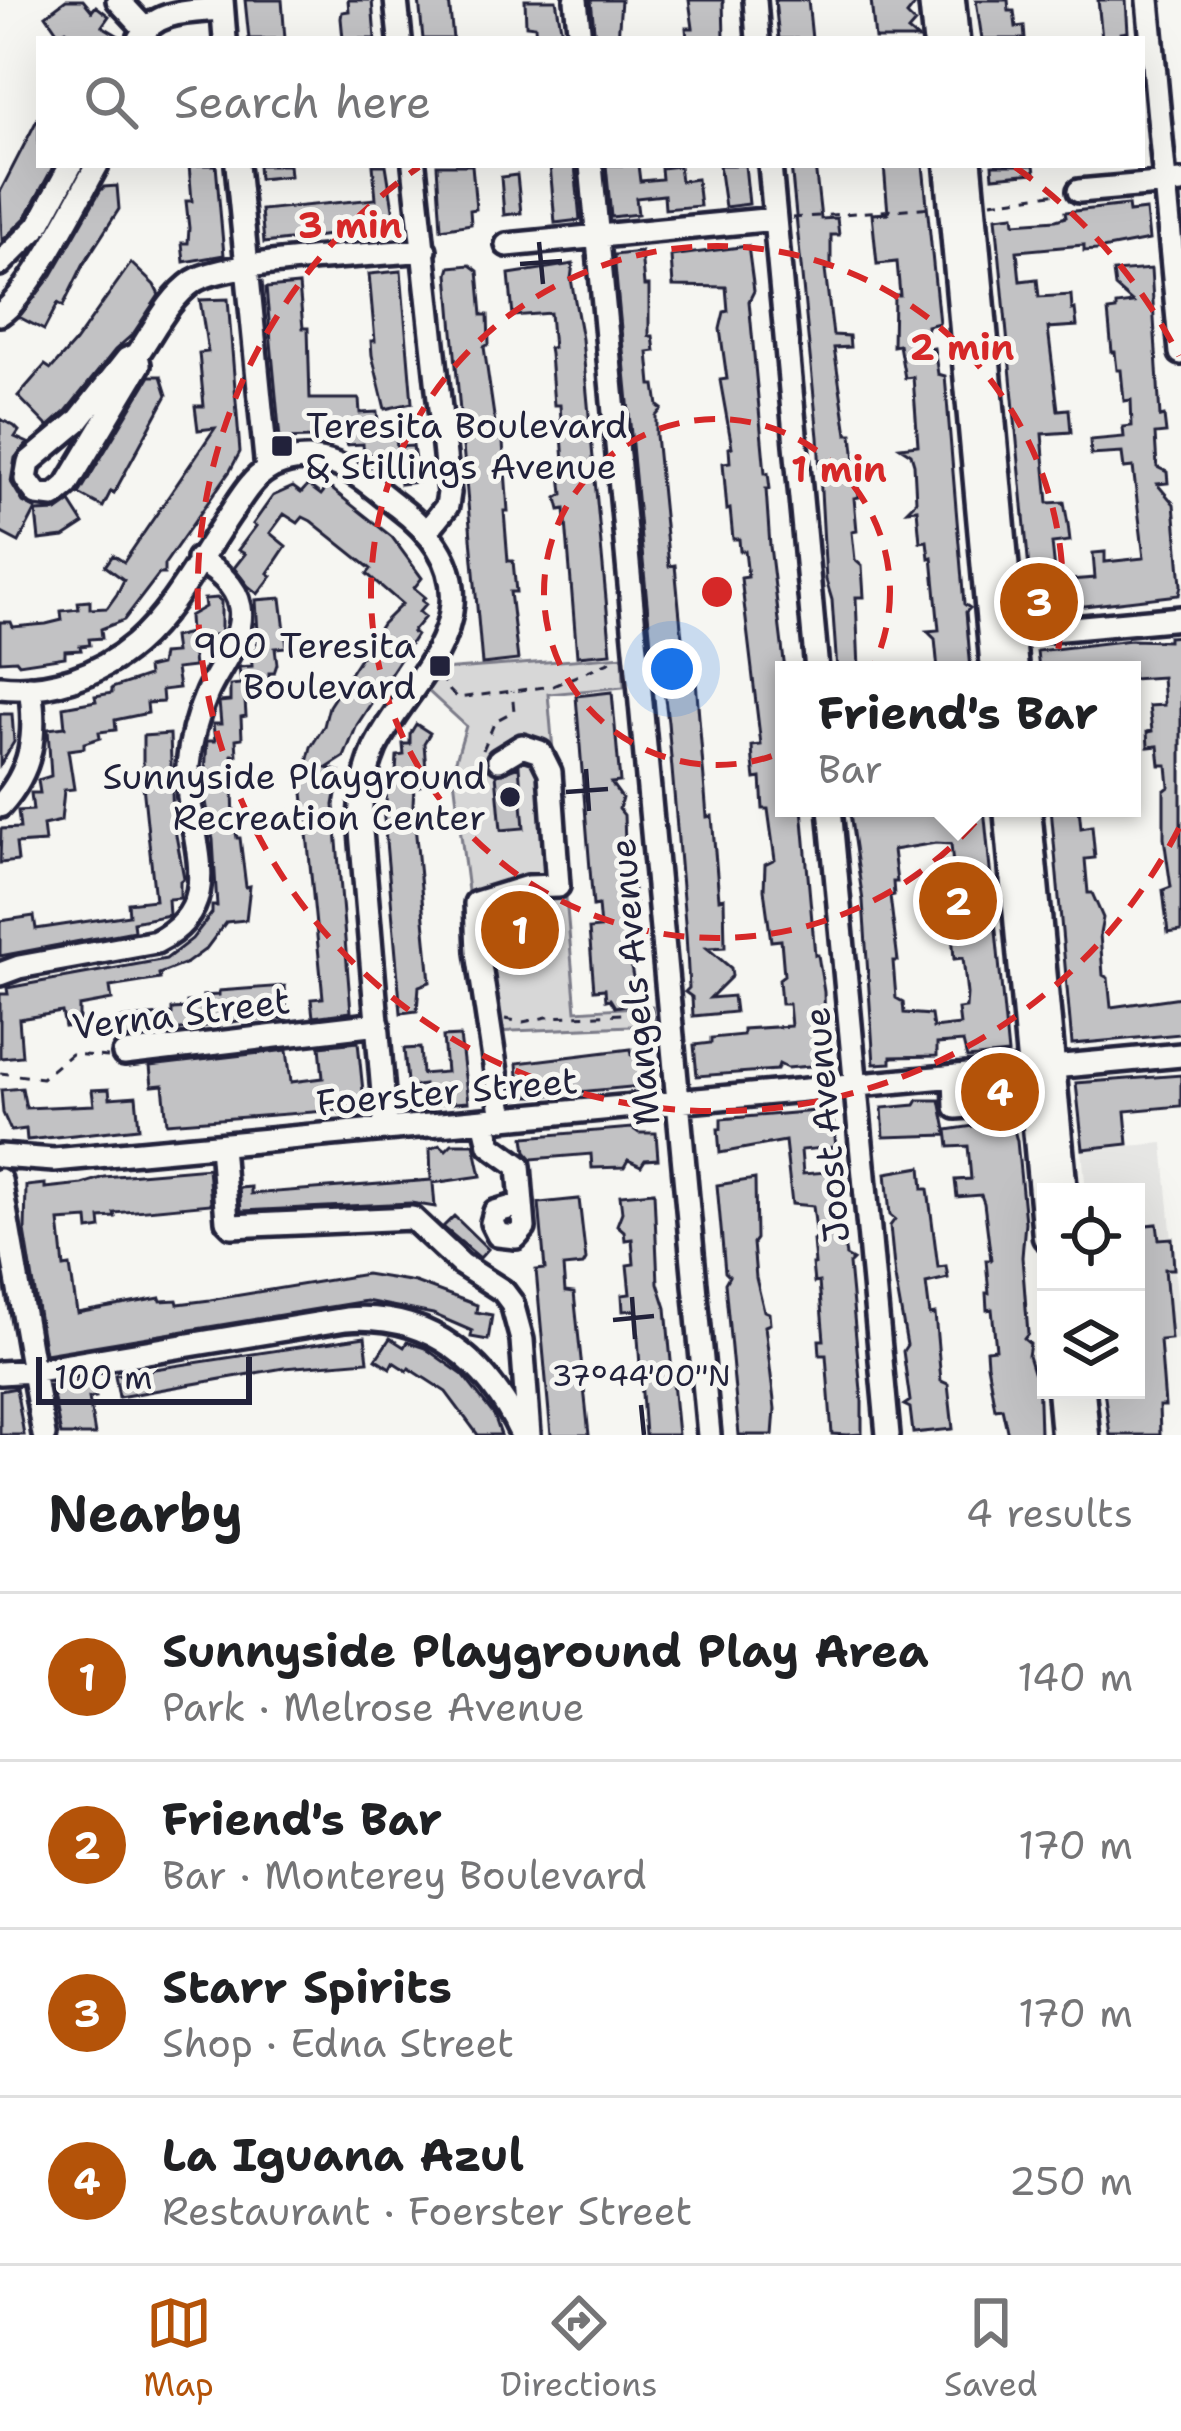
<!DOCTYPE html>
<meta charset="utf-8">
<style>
:root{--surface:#fff;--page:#f2f2f2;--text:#202124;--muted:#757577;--line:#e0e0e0;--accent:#b45309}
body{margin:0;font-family:"Shantell Sans",sans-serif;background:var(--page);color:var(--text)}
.controls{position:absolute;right:36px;bottom:36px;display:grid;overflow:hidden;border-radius:0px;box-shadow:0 12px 48px #0002}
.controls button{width:108px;height:108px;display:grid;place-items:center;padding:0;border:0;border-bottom:3px solid var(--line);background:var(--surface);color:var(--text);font:60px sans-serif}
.scale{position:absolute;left:36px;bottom:30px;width:216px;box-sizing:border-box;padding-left:12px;border:6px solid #22223b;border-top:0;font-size:33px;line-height:42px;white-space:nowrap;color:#22223b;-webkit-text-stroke:9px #f6f6f2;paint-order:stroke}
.you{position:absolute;left:672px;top:669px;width:42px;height:42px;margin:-30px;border:9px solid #fff;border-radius:50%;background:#1a73e8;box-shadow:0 0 0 18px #1a73e833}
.badge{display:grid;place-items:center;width:78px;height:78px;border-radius:50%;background:var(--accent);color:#fff;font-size:39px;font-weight:700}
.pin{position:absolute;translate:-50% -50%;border:6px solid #fff;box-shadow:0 3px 12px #0006}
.popup{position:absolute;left:775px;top:661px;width:366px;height:156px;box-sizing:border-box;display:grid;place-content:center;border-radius:0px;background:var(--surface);filter:drop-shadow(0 3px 9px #0005);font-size:39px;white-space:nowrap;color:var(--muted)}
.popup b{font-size:45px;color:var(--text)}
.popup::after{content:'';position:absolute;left:50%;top:100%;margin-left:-24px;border:24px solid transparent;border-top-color:var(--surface)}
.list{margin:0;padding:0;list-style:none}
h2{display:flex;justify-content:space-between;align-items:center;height:156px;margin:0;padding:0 48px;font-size:51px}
h2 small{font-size:39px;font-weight:400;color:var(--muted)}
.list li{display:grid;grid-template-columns:78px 1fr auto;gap:36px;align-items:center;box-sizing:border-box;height:168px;padding:0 48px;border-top:3px solid var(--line)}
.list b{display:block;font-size:45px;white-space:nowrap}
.list p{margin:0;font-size:39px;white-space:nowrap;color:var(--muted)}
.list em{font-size:39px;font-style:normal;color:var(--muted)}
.icon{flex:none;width:66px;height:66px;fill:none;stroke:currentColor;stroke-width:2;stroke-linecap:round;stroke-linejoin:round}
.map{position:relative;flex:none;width:1181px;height:1435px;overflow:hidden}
.search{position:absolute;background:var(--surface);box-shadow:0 12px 48px #0002;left:36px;right:36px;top:36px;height:132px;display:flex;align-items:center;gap:30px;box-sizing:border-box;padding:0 42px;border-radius:0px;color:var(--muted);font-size:45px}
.sheet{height:828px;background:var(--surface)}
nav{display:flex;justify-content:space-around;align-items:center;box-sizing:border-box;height:168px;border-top:3px solid var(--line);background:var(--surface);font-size:33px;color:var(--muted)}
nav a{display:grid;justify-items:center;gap:6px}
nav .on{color:var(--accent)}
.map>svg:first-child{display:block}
</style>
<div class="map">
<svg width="1181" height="1435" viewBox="0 0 1181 1435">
<rect width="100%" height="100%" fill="#f6f6f2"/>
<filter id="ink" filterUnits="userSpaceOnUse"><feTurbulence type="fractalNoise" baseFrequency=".00833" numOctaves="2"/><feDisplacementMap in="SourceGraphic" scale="24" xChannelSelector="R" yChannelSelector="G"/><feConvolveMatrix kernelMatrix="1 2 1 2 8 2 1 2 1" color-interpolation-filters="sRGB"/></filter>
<g filter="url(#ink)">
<path fill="#e6e6e4" d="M1163 1143 1181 1339 1136 1343V1192H1086L1082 1150Z"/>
<path fill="#d7d7d7" stroke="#7c7c89" stroke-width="3" d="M623 656 624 687 548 694 576 1011 652 1006 654 1025 492 1032 474 940 453 770 466 726 426 689 442 670Z"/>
<path fill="#c2c2c4" stroke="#22223b" stroke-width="3" fill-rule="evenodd" d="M66 0H83L92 11 96 6 109 16 102 26 124 39H77L66 30 59 34 46 15Z
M245 0H282L285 39H249Z
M348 0H372L375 39H343L341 18 342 12 349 11Z
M419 0H449L453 39H423Z
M525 0H556L563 39H536L535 26 526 25Z
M591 0H621L618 39H595Z
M689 0H723L724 39H687L686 28H693Z
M775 0H808L812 39H779Z
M871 0H909L914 6 907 15 915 23 908 31 918 39H875Z
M976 0H1008L1009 11H1014L1016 27 1024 26 1025 39H982Z
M1098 0H1126L1128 32 1121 33V39H1102Z
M39 116V165H54L26 217 2 241 0 192Z
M189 165H216L224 255 184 262 182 243H188L189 228 186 201H192Z
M258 165H289L290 176 259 179Z
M373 165H386L396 227 264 243 261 210 376 199Z
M437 165H472L476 209 470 210 471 224 441 229Z
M550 165H575L580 220 555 223Z
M606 165H638L640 181 662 179 661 168 679 166 681 181 697 179 700 206 665 209 664 195 636 198 638 214 611 217Z
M719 165H745L749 204 725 207Z
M791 165H815L821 219 837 218 839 235H831V268L825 270 833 335 849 336 850 347 834 348 847 434H852L859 497 854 498 857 531 852 532 855 560 862 566 864 597H856L859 670H837L832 600 826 580 818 437Z
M884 165H923L939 323 927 326 928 338 929 349 934 348 938 374 945 376 964 604 970 608 966 612 971 670H938L935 639 927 631 939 630 932 557 929 558 927 541 920 542 917 509 907 510 916 501 914 464 911 454 900 447 918 445 913 377 905 378 899 345 893 346 894 295H900L897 262 877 264 872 214 888 213Z
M992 165H1034L1035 173 993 177Z
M517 175 521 213 504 215 501 177Z
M117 186 119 209 83 265 63 306 58 303 44 330 19 317 52 275 100 191 104 187Z
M1128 205 1129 212 1146 210 1149 240 1097 250 1084 251V245L1017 251 1020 281 1037 279 1039 297 1071 295 1072 310 1075 309 1077 326 1048 328 1058 410 1069 409 1071 432 1042 434 1048 503 1064 502 1068 524 1070 541 1052 543 1056 581 1095 578 1093 553 1105 552V562L1144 558 1133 467 1124 468 1122 453 1091 455 1090 440 1124 437 1123 427 1132 426 1131 400 1124 401 1121 370H1117L1115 352H1112L1108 311 1116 310V305L1133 303 1115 287 1113 272 1151 269 1160 417 1164 416 1166 433 1155 434 1157 467 1167 472 1168 483 1157 484 1174 504 1181 585 1179 595 1033 612 996 217 1014 215 1015 223 1056 220 1066 217 1065 212Z
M748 246 754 291 749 301 765 473H768L770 489H766L770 546 785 670 784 808H802L815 955H818L824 992 825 1027 829 1030 822 1041 833 1046 824 1054 822 1065 787 1068 779 1064 777 1070 697 1076 694 1045 711 1043V1038L743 1035V1029L791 1026 789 1004H781L779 979 784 975 781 940 771 941 764 890 765 865 775 860 768 809H763L761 778 755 779 753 762 752 746 761 745 741 578 748 577 745 551H740L739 539H733L730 509 727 510 723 463 730 462 729 448 732 447 720 380 727 379 720 329 724 312 728 311 726 287 673 286 671 256Z
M641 252 644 286H649V336H653L655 351 648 352 651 385H655L658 406 662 409 656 416V435L669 566 675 565 685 669 695 668 707 817 712 816 719 899 724 898 725 947 707 948 731 968 732 976 710 998 733 996 735 1012 693 1016 692 997 685 992 689 988 686 934 668 722 661 666H653L614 255Z
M131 263 154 285 159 295 133 334 115 350 67 410 48 427 18 396 45 365 51 369 75 342Z
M573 264 571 279 582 339 611 653 577 656 565 509 560 510 557 498 563 494 560 463H564L560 405H554L550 354 549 348H553L550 313 513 316 509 274Z
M470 265 478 271 482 315H488L489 344 484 347 496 430 502 429 508 511H504L508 561H513L516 592H510L518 660 482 664 448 274 450 267Z
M401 271 412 403 385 409 372 355 371 341H375L369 274Z
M299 285 303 328H308L310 399H359L360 413 377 412 379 432H395L397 447 413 446 418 482 400 484 399 469 383 470 381 454 364 455 363 444 347 445V437L280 439 266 288Z
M228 299 240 452 230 471 164 565V574H159L124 620 101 629 102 638 89 639 90 645 80 646 81 650 65 651V657L19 664 16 660 0 661V622H11L13 627 46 624 62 620 61 611 79 609 78 602 90 601V609L107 608 117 594 124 580 105 566 113 555 124 562 215 428 198 430 195 406H204L199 353 208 352 200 300Z
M150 376H161L167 395 114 493 111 491 103 507 79 494Z
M0 419 14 426 19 431 15 437 28 443 15 458 11 482 23 502 36 509 19 542 0 532Z
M308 485 321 495 328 486 392 537 422 578 414 588 425 597 422 601 426 604 419 612 425 617 412 632 416 635 357 725 344 757 327 768 340 772 334 805 351 1012 313 1017 311 999 323 998 302 782 311 747 324 726 329 706 382 624 402 604 367 574 371 569 311 521 303 517 298 523 284 514 270 533 286 546 268 573 272 576 258 594 248 586 234 568 245 554 238 550 256 526 253 524 273 496 293 487 301 493Z
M70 502 84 524 64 537 39 540 36 512 57 511Z
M217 598 221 601V634L208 636 209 646 192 648 194 667 176 669 179 688 162 690 163 702 147 703 148 713 115 720 116 730 99 732 100 738 84 743V748L68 750 74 789 64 790 61 821 43 825 45 842 16 844 18 861 0 863 1 829 20 828 18 811 33 810 31 793H40L38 780 51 776 48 729 65 727 63 707 96 701 95 696 112 693V688L148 676 147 668 160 665 162 654 175 653 173 637 190 633 189 616 205 607 204 599Z
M281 598 287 647 275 648 277 664 274 673H269V680L254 682 255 699 245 700 246 716 241 717 242 738 236 739 237 755H232L234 822 237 838H240L246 887 250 886 246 920 226 922 206 949 187 963 159 974 160 979 110 987 112 1000 79 1006V1025L65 1027 62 1012 19 1019 22 1056 0 1058V994H8L7 988 166 959 192 939 212 913V906H217L213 840 204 791 207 741H215L213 724H221L219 702 230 701V685L241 684 239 667 252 666 251 650 257 649 258 633 256 600Z
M1181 636V931L1168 933 1163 890 1171 887 1164 838V791L1169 787 1167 765H1160L1158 746 1148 747 1147 732 1152 731 1149 706 1164 705 1162 677 1132 679V670H1039L1037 651 1131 640 1168 641V637Z
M612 692 620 782 611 783 622 798 619 809 624 815 626 873 632 872 637 918 629 923 632 972 636 991 643 990 644 1001 615 1007 610 999 606 1000 605 989 594 990 589 929 600 928 598 905 593 906 576 696Z
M0 714H12L14 742 0 765Z
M416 724 430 733 424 743 426 770 418 771 420 786 414 787 413 804 430 982 419 986 417 1011 401 1013 383 807 387 806 385 790 391 789V773H396L397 756 404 755 403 744H410V734Z
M170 734 173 819 184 878 180 881V898L168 899 169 915 133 922 134 931 0 956V921L34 916 36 929 129 915 128 903 155 900 143 785V736Z
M519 766 524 828 501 830 496 774Z
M870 808H984L1008 1054 967 1058 963 1042 937 1044V1056L891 1057V1063L874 1064 863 901 850 813 870 811ZM936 843 951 844 954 877 951 893 928 895V921L951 919 954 959 963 958 967 994 966 1008 958 1009 960 1025 933 1028 931 1015 904 1013 903 1002 896 998 893 961H898L890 896 894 895 893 882H897L893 850Z
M1051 808H1079L1081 828 1092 826 1095 858 1085 859 1088 893H1092L1103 918 1100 934 1103 975 1108 978 1111 1007 1181 997V1034L1072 1044Z
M285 986 287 1018 238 1021 118 1040 117 1019 172 1014V1009L188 1008 187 1002 204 1000 203 996 219 995V991Z
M460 1036 468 1102 426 1105 424 1085 410 1087 407 1082 404 1049 420 1048 422 1074 446 1072 443 1037Z
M358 1042 365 1111 340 1114 339 1110 167 1123 163 1085 152 1086 150 1066 287 1050 291 1082 323 1078 320 1046Z
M631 1049 632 1055 649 1053 652 1085 536 1096H523L519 1088 517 1063Z
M1181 1075V1106L1125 1111 1128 1144 1083 1149 1076 1083Z
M22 1088 26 1108 94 1105 92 1090 109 1089 110 1098 136 1096 139 1128 27 1140 26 1129 11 1131 3 1113 1 1090Z
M918 1100H940L947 1135 884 1137 882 1108 915 1105Z
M829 1110V1118H833L836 1147 801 1150 803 1174 839 1171 842 1176 843 1237 846 1256 853 1260 849 1264 862 1401V1434L847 1435 832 1434 826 1355H820L819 1340H824L819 1282 814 1283 812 1264H815L813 1240 817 1239 813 1206 792 1204 785 1141 720 1153 718 1129H721V1119Z
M993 1123 1013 1126 1017 1141 1025 1222 1022 1257 1028 1334 1024 1339 1030 1344 1028 1356 1033 1372 1038 1371 1040 1434 1008 1435 1002 1408 995 1409 987 1364 986 1350 996 1349 992 1309 987 1310 986 1293H989L986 1260H991L984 1203 981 1195 957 1197 955 1180 971 1179 968 1146 949 1147 947 1130Z
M632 1128 639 1133H656L658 1159 645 1160 641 1166 628 1160 624 1167 592 1168 591 1154 532 1159 526 1152 524 1137Z
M452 1144H474L481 1176 433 1183 435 1207 411 1203 241 1211 239 1188 251 1187V1194L431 1180 430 1149 440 1145 446 1150Z
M921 1167 923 1189H928L938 1267 946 1266 948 1278 926 1283 930 1315 935 1314 941 1381 948 1384 953 1429 913 1433 910 1408 904 1405 910 1401 903 1351 907 1345 895 1278 890 1226 895 1219 890 1215 886 1173Z
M208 1168 211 1204 114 1213 115 1217 100 1218 101 1228 89 1230 88 1219 59 1221 64 1267 70 1266 77 1313 160 1298 161 1301 177 1300 178 1304 210 1300 366 1274 415 1282 477 1305 476 1312 492 1315 488 1340 471 1337 472 1331 433 1314 366 1301 45 1354 25 1231 26 1186 45 1184V1188L82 1184 104 1177Z
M755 1179 756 1239 753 1243 756 1278 764 1311 769 1313 770 1324 765 1326 775 1409 773 1435H739L725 1283 729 1276 725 1272 717 1185Z
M654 1192 658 1283 666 1308 678 1435H645L636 1310 623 1311 622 1295 630 1294 627 1265 634 1264 632 1239 625 1240 624 1231 617 1225 622 1212 620 1195Z
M579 1199 586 1260 583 1265 563 1267 565 1292 574 1293 589 1435H551L536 1270 545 1269 539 1203Z
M454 1216 488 1249 480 1258 443 1227Z
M1157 1224 1159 1239 1172 1238 1174 1269H1165L1171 1339 1160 1340 1165 1406H1159L1160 1435H1110L1104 1390H1136V1226Z
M365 1337 368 1361 284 1368 119 1397 115 1375Z
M390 1338 404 1347 407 1342 425 1348 463 1375 494 1415 501 1435H478L446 1392 409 1368 407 1371 393 1362 390 1368 376 1359Z
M93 1378 96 1397 89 1398 95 1435H61L51 1385Z
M16 1388 24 1435H0V1391Z"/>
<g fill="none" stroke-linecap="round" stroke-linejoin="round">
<defs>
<path id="minor" d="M118 0 145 29
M222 0 225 39
M396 0 400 39
M576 0 580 39
M755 0 758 39
M1148 0 1181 353
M139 39C156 9 192 12 222 9
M237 165 267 470
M414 165 449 493 447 506 427 531
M591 165 709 1435
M770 165 817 670
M1079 191 1181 182
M507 245 775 219
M0 264 38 226 71 165
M0 314C30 295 78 199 97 165
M137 355 139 365 67 485 54 496 37 494 26 479 29 462 78 421 127 359 137 355C154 330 169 298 194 281 227 260 378 255 425 250
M996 635 1181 618
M0 687C49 692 98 676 135 644 175 609 202 554 232 511 242 496 252 479 267 470 284 459 309 456 329 462 354 469 376 490 397 506 429 530 456 561 452 604 448 658 397 701 375 748 365 771 361 795 360 819L386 1129
M499 760 522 746 540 752 550 772 558 886 528 887 476 903 478 952 503 1119
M0 806C33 770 37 734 30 687
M830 808 888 1435
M0 974 19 967 156 942C234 903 183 832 188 766 190 741 197 716 207 693 219 666 245 638 240 607 236 584 216 571 198 559
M124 1054 378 1024
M955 1076 956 1107 1031 1101
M484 1120 490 1145 519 1166 524 1228 516 1237 498 1235 492 1223 495 1212 522 1204
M221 1145 227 1221 232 1226 412 1218 461 1264 503 1291 512 1303 522 1340 529 1435
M0 1156 54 1160 1181 1055
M0 1180 44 1435
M0 1373 32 1371 346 1319C430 1312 488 1362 522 1435"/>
<path id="major" d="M932 0 936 39
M952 0 956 39
M948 165 994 670
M969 165 1015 670
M1007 808 1046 1237
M1028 808 1064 1192
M1060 1390 1064 1435
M1082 1390 1086 1435"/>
</defs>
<use href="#minor" stroke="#22223b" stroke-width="30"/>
<use href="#major" stroke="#22223b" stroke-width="33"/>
<path stroke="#22223b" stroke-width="3" stroke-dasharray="9 9" stroke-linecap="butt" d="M991 202 1059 193
M792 218 932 207
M446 675 443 684 457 698 553 686 618 658
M483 750 495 721 514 711 512 691
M500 963 520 953 530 940 548 934
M505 1019 523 1022 547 1017 650 1013
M0 1073 42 1078 71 1054 108 1057"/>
<use href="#minor" stroke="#f6f6f2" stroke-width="21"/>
<use href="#major" stroke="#f6f6f2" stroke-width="24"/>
</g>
</g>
<path fill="none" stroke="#22223b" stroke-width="4.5" d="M539 242 543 284M520 264 562 261M586 769 589 811M566 792 608 789M632 1297 635 1339M613 1320 654 1316M641 1405 644 1435"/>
<g fill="none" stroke="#d62828" stroke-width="6" stroke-dasharray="21 15">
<circle cx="717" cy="592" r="173"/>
<circle cx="717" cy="592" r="346"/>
<path d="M1179 828A519 519 0 1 1 419 167M1015 167A519 519 0 0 1 1179 356"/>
</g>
<g fill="#22223b" stroke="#f6f6f2" stroke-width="4.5">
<rect x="270" y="434" width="24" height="24" rx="6"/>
<rect x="428" y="654" width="24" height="24" rx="6"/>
<circle cx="510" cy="797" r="12"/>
</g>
<g text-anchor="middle" stroke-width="10" stroke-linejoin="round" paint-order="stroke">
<g font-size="36" fill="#22223b" stroke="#f6f6f2" text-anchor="end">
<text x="306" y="438" text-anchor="start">Teresita Boulevard<tspan x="306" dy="41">&amp; Stillings Avenue</tspan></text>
<text x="416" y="658">900 Teresita<tspan x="416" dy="41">Boulevard</tspan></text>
<text x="486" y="789">Sunnyside Playground<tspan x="486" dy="41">Recreation Center</tspan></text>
</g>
<g font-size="36" fill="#22223b" stroke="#f6f6f2">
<text transform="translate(634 982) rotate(-95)" y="13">Mangels Avenue</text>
<text transform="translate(181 1013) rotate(-7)" y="13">Verna Street</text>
<text transform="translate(447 1091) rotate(-5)" y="13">Foerster Street</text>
<text transform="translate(826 1125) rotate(-95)" y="13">Joost Avenue</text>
</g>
</g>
<g font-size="30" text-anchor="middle" fill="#22223b" stroke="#f6f6f2" stroke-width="10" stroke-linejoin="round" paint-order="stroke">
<text x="641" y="1386">37°44'00"N</text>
</g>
<circle cx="717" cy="592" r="18" fill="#d62828" stroke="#f6f6f2" stroke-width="6"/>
<g font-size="36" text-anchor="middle" font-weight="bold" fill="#d62828" stroke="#f6f6f2" stroke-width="10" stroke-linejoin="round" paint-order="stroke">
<text x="350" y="238">3 min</text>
<text x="962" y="360">2 min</text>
<text x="839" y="482">1 min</text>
</g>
</svg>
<div class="controls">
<button><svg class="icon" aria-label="locate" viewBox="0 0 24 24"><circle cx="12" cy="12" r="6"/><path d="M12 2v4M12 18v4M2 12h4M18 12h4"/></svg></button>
<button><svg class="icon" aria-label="layers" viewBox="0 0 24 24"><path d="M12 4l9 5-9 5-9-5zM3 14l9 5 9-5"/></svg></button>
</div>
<div class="scale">100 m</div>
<div class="you"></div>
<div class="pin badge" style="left:520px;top:930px">1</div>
<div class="pin badge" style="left:958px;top:901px">2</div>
<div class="popup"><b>Friend's Bar</b>Bar</div>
<div class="pin badge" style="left:1039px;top:602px">3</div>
<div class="pin badge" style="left:1000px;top:1092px">4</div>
<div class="search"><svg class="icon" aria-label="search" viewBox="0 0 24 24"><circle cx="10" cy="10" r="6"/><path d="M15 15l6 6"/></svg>Search here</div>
</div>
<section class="sheet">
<h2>Nearby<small>4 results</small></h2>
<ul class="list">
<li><span class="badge">1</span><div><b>Sunnyside Playground Play Area</b><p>Park · Melrose Avenue</p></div><em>140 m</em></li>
<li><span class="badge">2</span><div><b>Friend's Bar</b><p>Bar · Monterey Boulevard</p></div><em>170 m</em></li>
<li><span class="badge">3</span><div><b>Starr Spirits</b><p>Shop · Edna Street</p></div><em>170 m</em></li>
<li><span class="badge">4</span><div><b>La Iguana Azul</b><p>Restaurant · Foerster Street</p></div><em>250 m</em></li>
</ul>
</section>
<nav>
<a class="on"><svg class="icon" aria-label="map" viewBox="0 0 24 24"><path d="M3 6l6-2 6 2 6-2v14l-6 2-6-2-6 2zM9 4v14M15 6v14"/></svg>Map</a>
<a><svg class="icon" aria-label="directions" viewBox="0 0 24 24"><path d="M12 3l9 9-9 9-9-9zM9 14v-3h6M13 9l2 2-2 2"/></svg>Directions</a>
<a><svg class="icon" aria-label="saved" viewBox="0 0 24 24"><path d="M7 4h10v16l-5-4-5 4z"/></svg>Saved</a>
</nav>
